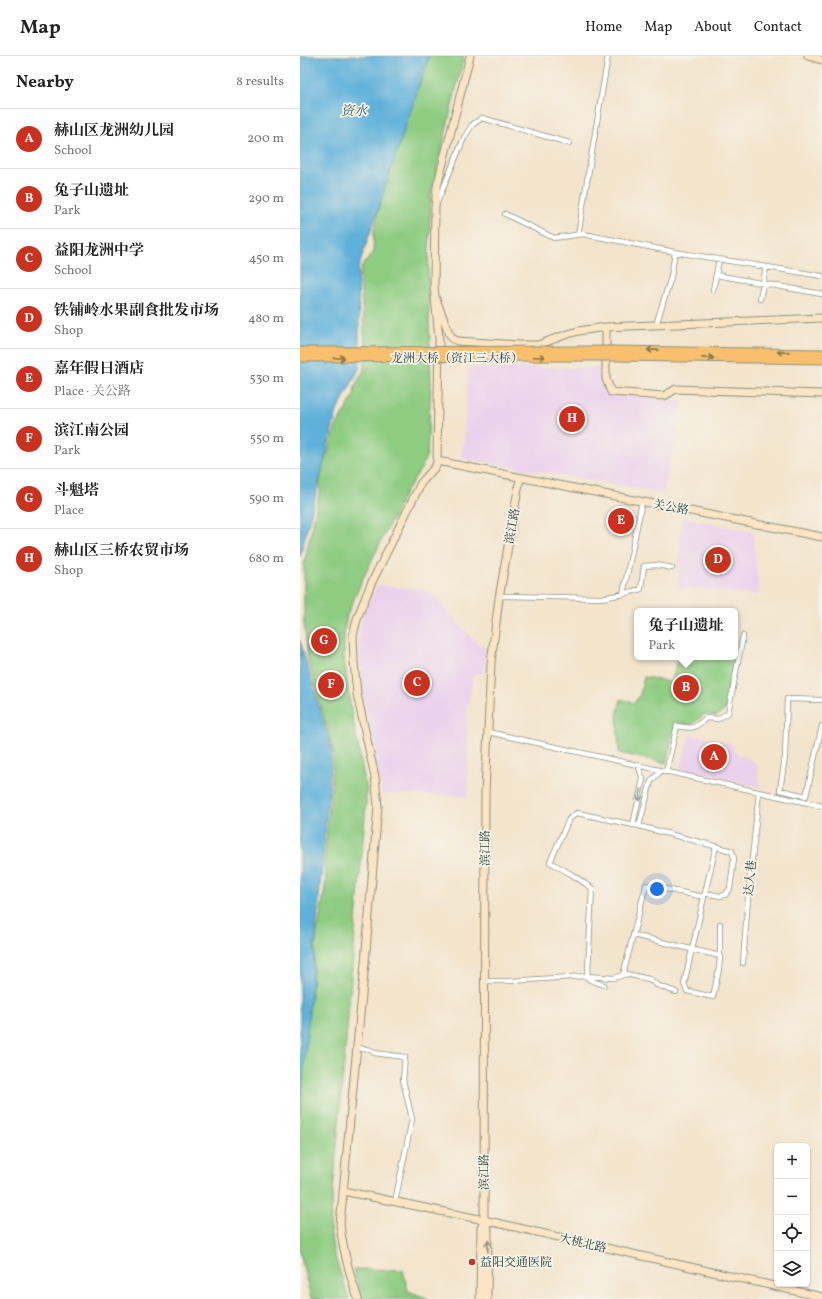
<!DOCTYPE html>
<meta charset="utf-8">
<style>
:root{--surface:#fff;--page:#f6f6f6;--text:#222;--muted:#767676;--line:#e0e0e0;--accent:#c8321e}
body{margin:0;font-family:Vollkorn,"Noto Serif SC",serif;background:var(--page);color:var(--text)}
.controls{position:absolute;right:12px;bottom:12px;display:grid;overflow:hidden;border-radius:6px;box-shadow:0 1px 3px #0004}
.controls button{width:36px;height:36px;display:grid;place-items:center;padding:0;border:0;border-bottom:1px solid var(--line);background:var(--surface);color:var(--text);font:20px sans-serif}
.you{position:absolute;left:357px;top:833px;width:14px;height:14px;margin:-10px;border:3px solid #fff;border-radius:50%;background:#1a73e8;box-shadow:0 0 0 6px #1a73e833}
.badge{display:grid;place-items:center;width:26px;height:26px;border-radius:50%;background:var(--accent);color:#fff;font-size:13px;font-weight:700}
.pin{position:absolute;translate:-50% -50%;border:2px solid #fff;box-shadow:0 1px 4px #0006}
.popup{position:absolute;left:334px;top:552px;width:104px;height:52px;box-sizing:border-box;display:grid;place-content:center;border-radius:6px;background:var(--surface);filter:drop-shadow(0 1px 3px #0005);font-size:13px;white-space:nowrap;color:var(--muted)}
.popup b{font-size:15px;color:var(--text)}
.popup::after{content:'';position:absolute;left:50%;top:100%;margin-left:-8px;border:8px solid transparent;border-top-color:var(--surface)}
.list{margin:0;padding:0;list-style:none}
h2{display:flex;justify-content:space-between;align-items:center;height:52px;margin:0;padding:0 16px;font-size:17px}
h2 small{font-size:13px;font-weight:400;color:var(--muted)}
.list li{display:grid;grid-template-columns:26px 1fr auto;gap:12px;align-items:center;box-sizing:border-box;height:60px;padding:0 16px;border-top:1px solid var(--line)}
.list b{display:block;font-size:15px;white-space:nowrap}
.list p{margin:0;font-size:13px;white-space:nowrap;color:var(--muted)}
.list em{font-size:13px;font-style:normal;color:var(--muted)}
.icon{flex:none;width:22px;height:22px;fill:none;stroke:currentColor;stroke-width:2;stroke-linecap:round;stroke-linejoin:round}
.map{position:relative;flex:none;width:522px;height:1243px;overflow:hidden}
header{display:flex;align-items:center;gap:24px;box-sizing:border-box;height:56px;padding:0 20px;background:var(--surface);border-bottom:1px solid var(--line)}
header strong{font-size:19px}
nav{display:flex;gap:22px;margin-inline-start:auto;font-size:14px}
main{display:flex}
aside{flex:1;background:var(--surface)}
.map>svg:first-child{display:block}
</style>
<header>
<strong>Map</strong>
<nav><a>Home</a><a>Map</a><a>About</a><a>Contact</a></nav>
</header>
<main>
<aside>
<h2>Nearby<small>8 results</small></h2>
<ul class="list">
<li><span class="badge">A</span><div><b>赫山区龙洲幼儿园</b><p>School</p></div><em>200 m</em></li>
<li><span class="badge">B</span><div><b>兔子山遗址</b><p>Park</p></div><em>290 m</em></li>
<li><span class="badge">C</span><div><b>益阳龙洲中学</b><p>School</p></div><em>450 m</em></li>
<li><span class="badge">D</span><div><b>铁铺岭水果副食批发市场</b><p>Shop</p></div><em>480 m</em></li>
<li><span class="badge">E</span><div><b>嘉年假日酒店</b><p>Place · 关公路</p></div><em>530 m</em></li>
<li><span class="badge">F</span><div><b>滨江南公园</b><p>Park</p></div><em>550 m</em></li>
<li><span class="badge">G</span><div><b>斗魁塔</b><p>Place</p></div><em>590 m</em></li>
<li><span class="badge">H</span><div><b>赫山区三桥农贸市场</b><p>Shop</p></div><em>680 m</em></li>
</ul>
</aside>
<div class="map">
<svg width="522" height="1243" viewBox="0 0 522 1243">
<rect width="100%" height="100%" fill="#f7f3e8"/>
<filter id="ink" filterUnits="userSpaceOnUse"><feTurbulence type="fractalNoise" baseFrequency=".025" numOctaves="2"/><feDisplacementMap in="SourceGraphic" scale="8" xChannelSelector="R" yChannelSelector="G"/><feConvolveMatrix kernelMatrix="1 2 1 2 8 2 1 2 1" color-interpolation-filters="sRGB"/></filter>
<filter id="wash" filterUnits="userSpaceOnUse"><feTurbulence type="fractalNoise" baseFrequency=".012" numOctaves="4" result="noise"/><feDisplacementMap in="SourceGraphic" scale="16" xChannelSelector="R" yChannelSelector="G"/><feGaussianBlur stdDeviation="0.9" result="paint"/><feColorMatrix in="noise" values="0 0 0 0 0 0 0 0 0 0 0 0 0 0 0 0 0 1.4 0 .05"/><feComposite in="paint" operator="in"/></filter>
<g filter="url(#wash)">
<rect width="100%" height="100%" fill="#f3e4cc"/>
<path fill="#ead1ec" d="M303 311V325L315 339 383 343 364 437 160 402 164 384 168 312Z
M381 461 453 476 459 539 442 538 400 532H378Z
M77 529 128 534 177 587 186 593 185 617H174L167 654 168 740 82 738 63 639 58 581 62 562Z
M390 678 433 688V695L456 707 460 731 380 712Z"/>
<path fill="#8ecc82" stroke="#56845b" d="M130 0H164L131 137 128 223 131 329 127 398 122 411 106 435 63 522 47 559 44 578V602L51 654 66 731V748L30 1172 33 1195 49 1243H11L0 1197V1063L7 958 11 943 16 884 26 825 24 809 34 698 8 604 4 566V508L20 434V413L28 397 36 370 54 340 55 330 64 314 65 288 60 218 62 210 73 197 74 174 84 129 117 29Z
M435 592 437 593 425 654 416 660 405 658 391 669 376 666 366 707 319 697 317 660 321 643 334 647 340 639 344 621 372 626 378 601H435Z
M53 1213 103 1214 108 1235 129 1243H62Z"/>
<path fill="#5fb1da" stroke="#3f7787" d="M0 0H129L58 213 60 311 37 355 0 501Z
M0 584 32 696 0 1057Z"/>
</g>
<g filter="url(#ink)">
<g fill="none" stroke-linecap="round" stroke-linejoin="round">
<defs>
<path id="street" d="M137 147 164 82 172 69 182 62 269 87
M205 158 254 182 283 178 375 196 522 220
M278 179 308 0
M416 219 522 238
M413 234 419 203
M460 243 466 211
M356 269 371 221 375 196
M323 538 342 446
M199 540 302 542 323 538 341 533 344 510 357 509 372 512
M522 644 487 643 485 701 480 734 506 740 522 670
M188 676 522 750
M366 716 377 670C393 673 394 673 406 662L418 663 428 657 443 580
M333 769 343 723 338 709
M339 770 351 725 361 715
M404 841 384 928 387 935 413 941 419 913 420 900
M333 879 420 900V868
M443 907 448 842 459 736
M323 919 346 829 404 841V839
M185 925H211L286 920 314 922 326 918 349 923 357 929 376 936
M304 929 290 924 286 920 288 915 292 832 271 818 250 806 269 763 277 757 339 770 411 789 432 795 434 802 430 833 425 839 420 840 405 837 416 790
M57 992 71 994 74 997 105 1001 103 1024 112 1063 95 1146"/>
<path id="secondary" d="M170 0 137 131 135 152 134 229 135 241 149 277 153 283 158 285 220 289H238L262 280 278 275 306 271 522 262
M508 0 522 4
M306 271V323L311 336 364 340 376 333 522 338
M137 405 522 481
M43 1135 184 1164 522 1241
M184 1164 185 738 191 607 199 542 220 422
M58 1243C49 1217 43 1196 40 1168L65 907 78 750 75 721 57 638 54 606 53 579 58 560 71 528 121 427 136 410 137 405 139 283 135 241
M180 1243 181 1172 184 1164 188 1174 187 1243"/>
<path id="primary" d="M313 294 522 297
M313 301 522 304"/>
</defs>
<use href="#street" stroke="#899080" stroke-width="6"/>
<use href="#secondary" stroke="#899080" stroke-width="9"/>
<use href="#primary" stroke="#899080" stroke-width="9"/>
<use href="#street" stroke="#fff" stroke-width="4.5"/>
<use href="#secondary" stroke="#fce5c4" stroke-width="7"/>
<use href="#primary" stroke="#f8bf6c" stroke-width="7"/>
<defs>
<path id="primary-bridge" d="M0 295 313 294
M0 302 313 301"/>
</defs>
<use href="#primary-bridge" stroke="#899080" stroke-width="9" stroke-linecap="butt"/>
<use href="#primary-bridge" stroke="#f8bf6c" stroke-width="7"/>
</g>
<defs><path id="oneway-shaft" d="M-6 0H5M1.5-3L5.5 0L1.5 3" fill="none" stroke-width="1.6" stroke-linecap="round" stroke-linejoin="round"/></defs>
<g stroke="#81784d">
<use href="#oneway-shaft" transform="translate(353 294) rotate(-179)"/>
<use href="#oneway-shaft" transform="translate(483 296) rotate(-179)"/>
<use href="#oneway-shaft" transform="translate(239 301)"/>
<use href="#oneway-shaft" transform="translate(39 302)"/>
<use href="#oneway-shaft" transform="translate(408 302) rotate(1)"/>
</g>
<use stroke="#8f9e9a" href="#oneway-shaft" transform="translate(340 739) rotate(103)"/>
<use stroke="#8e917c" href="#oneway-shaft" transform="translate(188 1190) rotate(-89)"/>
</g>
<circle fill="#c8321e" stroke="#f7f3e8" stroke-width="1.5" cx="172" cy="1206" r="4"/>
<g text-anchor="middle" stroke-width="3.5" stroke-linejoin="round" paint-order="stroke">
<g font-size="12" fill="#1f3d34" stroke="#f7f3e8">
<text x="157" y="306">龙洲大桥（资江三大桥）</text>
<text transform="translate(371 451) rotate(11)" y="4">关公路</text>
<text transform="translate(212 470) rotate(-80)" y="4">滨江路</text>
<text transform="translate(185 792) rotate(-90)" y="4">滨江路</text>
<text transform="translate(450 822) rotate(-84)" y="4">达人巷</text>
<text transform="translate(184 1116) rotate(-90)" y="4">滨江路</text>
<text transform="translate(283 1187) rotate(13)" y="4">大桃北路</text>
</g>
<g font-size="12" fill="#1f3d34" stroke="#f7f3e8" text-anchor="start">
<text x="180" y="1210">益阳交通医院</text>
</g>
<g font-size="13" font-style="italic" fill="#2f5a5e" stroke="#f7f3e8">
<text x="54" y="59">资水</text>
</g>
</g>
</svg>
<div class="controls">
<button>+</button>
<button>−</button>
<button><svg class="icon" aria-label="locate" viewBox="0 0 24 24"><circle cx="12" cy="12" r="6"/><path d="M12 2v4M12 18v4M2 12h4M18 12h4"/></svg></button>
<button><svg class="icon" aria-label="layers" viewBox="0 0 24 24"><path d="M12 4l9 5-9 5-9-5zM3 14l9 5 9-5"/></svg></button>
</div>
<div class="you"></div>
<div class="pin badge" style="left:414px;top:701px">A</div>
<div class="pin badge" style="left:386px;top:632px">B</div>
<div class="popup"><b>兔子山遗址</b>Park</div>
<div class="pin badge" style="left:117px;top:627px">C</div>
<div class="pin badge" style="left:418px;top:504px">D</div>
<div class="pin badge" style="left:321px;top:465px">E</div>
<div class="pin badge" style="left:31px;top:629px">F</div>
<div class="pin badge" style="left:24px;top:585px">G</div>
<div class="pin badge" style="left:272px;top:363px">H</div>
</div>
</main>
